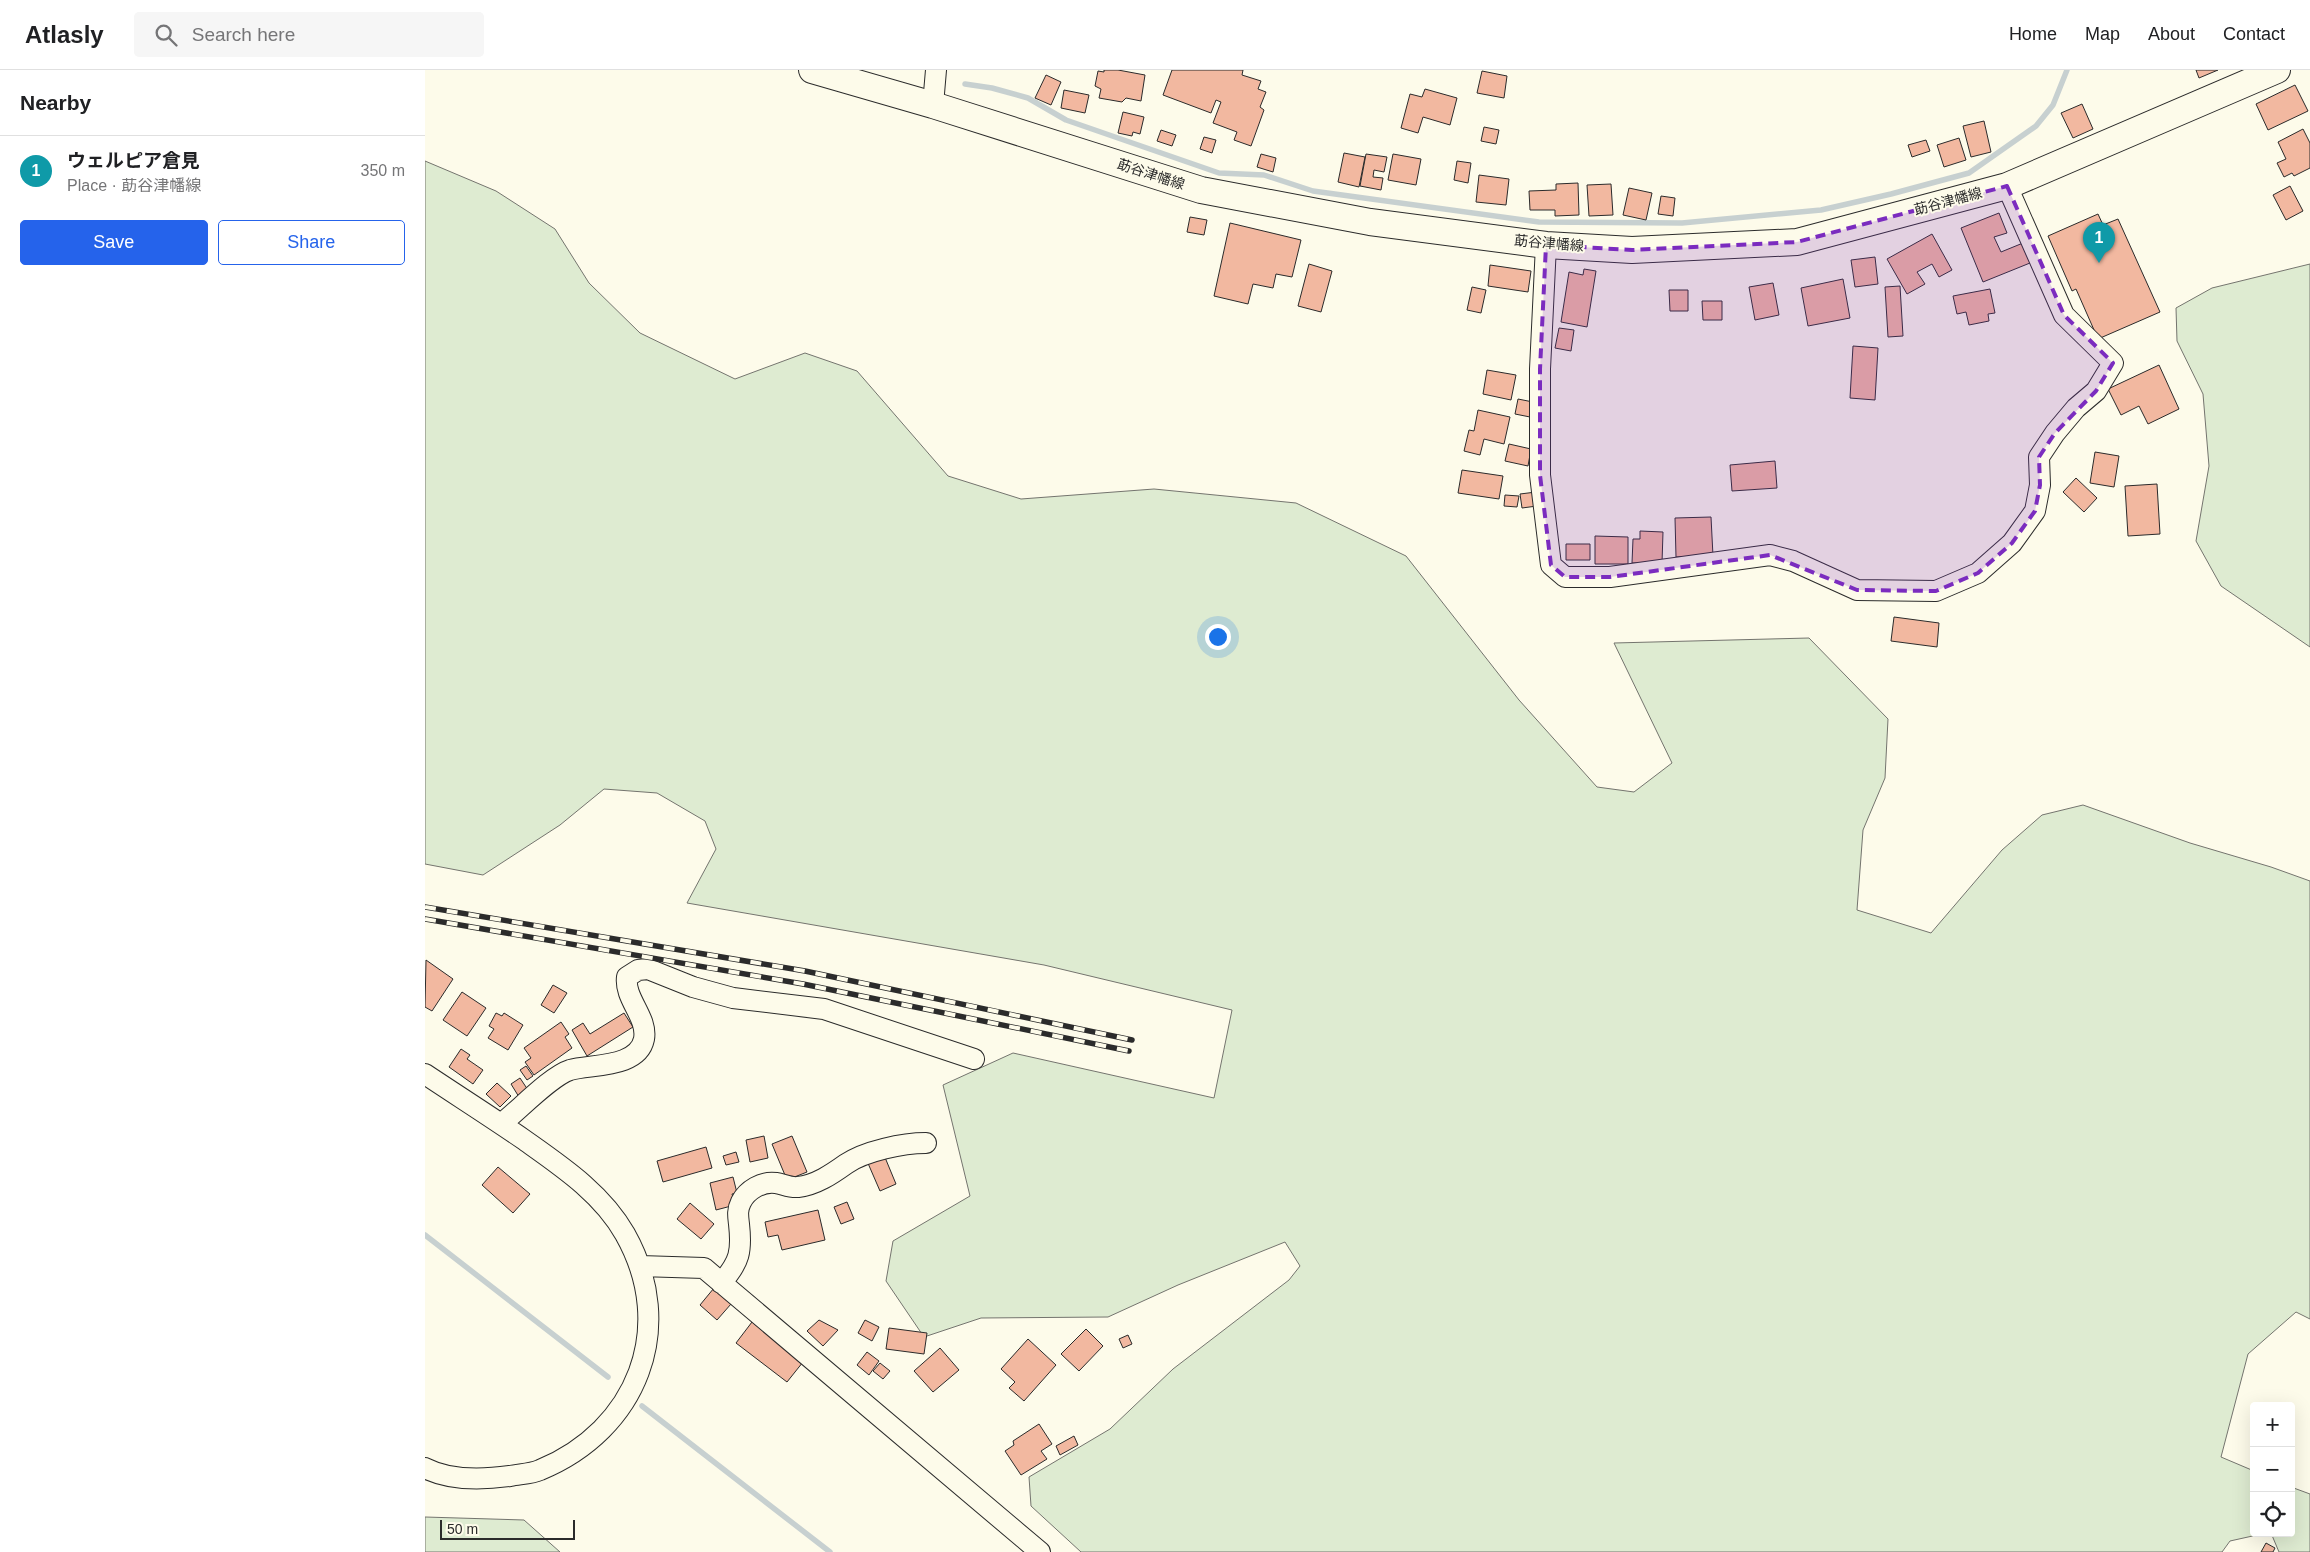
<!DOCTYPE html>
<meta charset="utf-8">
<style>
:root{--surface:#fff;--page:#f6f6f6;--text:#202124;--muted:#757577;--line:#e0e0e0;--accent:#2563eb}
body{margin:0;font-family:Helvetica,"Noto Sans JP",sans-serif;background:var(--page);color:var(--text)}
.controls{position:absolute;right:15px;bottom:15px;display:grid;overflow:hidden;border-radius:5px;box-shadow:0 5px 20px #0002}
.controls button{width:45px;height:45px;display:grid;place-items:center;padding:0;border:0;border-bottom:1px solid var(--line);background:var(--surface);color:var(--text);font:25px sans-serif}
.scale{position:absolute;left:15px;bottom:12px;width:135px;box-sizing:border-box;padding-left:5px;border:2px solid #2b2b2b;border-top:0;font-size:14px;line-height:18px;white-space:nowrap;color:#2b2b2b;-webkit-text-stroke:4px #fdfbea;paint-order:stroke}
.you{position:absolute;left:792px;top:566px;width:18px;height:18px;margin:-12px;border:4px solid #fff;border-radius:50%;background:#1a73e8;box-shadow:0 0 0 8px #1a73e833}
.badge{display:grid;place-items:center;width:32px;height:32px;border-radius:50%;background:var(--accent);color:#fff;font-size:16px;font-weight:700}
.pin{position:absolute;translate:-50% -41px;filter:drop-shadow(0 1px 2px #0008)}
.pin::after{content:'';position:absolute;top:26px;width:18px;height:15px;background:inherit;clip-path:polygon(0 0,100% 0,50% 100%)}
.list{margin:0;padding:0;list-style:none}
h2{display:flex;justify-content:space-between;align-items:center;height:65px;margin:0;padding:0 20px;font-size:21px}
h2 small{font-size:16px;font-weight:400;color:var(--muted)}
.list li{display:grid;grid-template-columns:32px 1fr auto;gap:15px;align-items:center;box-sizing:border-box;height:70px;padding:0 20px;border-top:1px solid var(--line)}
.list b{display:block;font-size:19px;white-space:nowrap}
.list p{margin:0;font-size:16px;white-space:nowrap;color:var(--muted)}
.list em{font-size:16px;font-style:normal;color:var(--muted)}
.actions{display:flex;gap:10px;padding:15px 20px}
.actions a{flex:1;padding:11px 0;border:1px solid var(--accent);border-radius:5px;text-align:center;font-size:18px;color:var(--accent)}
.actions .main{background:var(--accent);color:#fff}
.icon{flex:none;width:28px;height:28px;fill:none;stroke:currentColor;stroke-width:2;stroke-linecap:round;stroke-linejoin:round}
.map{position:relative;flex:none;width:1885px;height:1482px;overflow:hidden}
header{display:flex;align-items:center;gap:30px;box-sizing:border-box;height:70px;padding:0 25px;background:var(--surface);border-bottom:1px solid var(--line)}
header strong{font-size:24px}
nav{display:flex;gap:28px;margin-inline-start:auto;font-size:18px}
.search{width:350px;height:45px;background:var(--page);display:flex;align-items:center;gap:12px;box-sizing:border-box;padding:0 18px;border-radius:5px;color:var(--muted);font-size:19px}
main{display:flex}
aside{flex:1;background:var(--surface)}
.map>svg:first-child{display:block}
</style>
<header>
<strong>Atlasly</strong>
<div class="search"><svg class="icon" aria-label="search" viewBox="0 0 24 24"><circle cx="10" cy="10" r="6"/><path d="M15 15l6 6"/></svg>Search here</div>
<nav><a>Home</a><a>Map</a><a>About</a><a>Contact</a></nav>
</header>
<main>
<aside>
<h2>Nearby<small></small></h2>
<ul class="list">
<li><span class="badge" style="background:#0f9aa8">1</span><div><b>ウェルピア倉見</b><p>Place · 莇谷津幡線</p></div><em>350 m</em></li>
</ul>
<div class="actions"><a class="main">Save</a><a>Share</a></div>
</aside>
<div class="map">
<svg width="1885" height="1482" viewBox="0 0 1885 1482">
<rect width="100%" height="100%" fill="#fdfbea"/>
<path fill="#deebd1" stroke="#74746e" d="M0 91 71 121 130 159 164 213 215 263 310 309 380 283 432 301 523 406 596 429 729 419 871 433 981 486 1094 630 1172 717 1209 722 1247 693 1189 573 1384 568 1463 649 1460 708 1438 760 1432 840 1506 863 1577 780 1617 745 1658 735 1765 773 1846 797 1885 811V1249L1871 1242 1823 1284 1796 1387 1829 1401V1463H1841L1805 1471 1797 1482H656L606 1436 604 1407 685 1359 748 1299 864 1210 875 1196 860 1172 753 1215 683 1247 556 1248 499 1267 461 1211 468 1171 545 1126 518 1015 588 983 789 1028 807 940 619 895 262 833 291 779 280 751 232 723 179 719 135 755 58 805 0 794Z
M1885 194V577L1796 516 1771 471 1784 396 1778 324 1752 271 1751 238 1787 218Z
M1866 1417 1885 1424V1482H1854L1846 1463H1866Z
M0 1447 99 1450 135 1482H0Z"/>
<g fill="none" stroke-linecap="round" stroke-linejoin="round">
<path stroke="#c7d0d0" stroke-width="5.5" d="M540 14 567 18 603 28 641 50 794 103 839 105 888 121 1114 152 1257 153 1396 140 1466 124 1544 103 1611 56 1628 35 1642 0
M0 1165 183 1307
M217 1336 405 1482"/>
</g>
<path fill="#f2b8a0" stroke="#2b2b2b" d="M679 0H693L720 5 716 31 701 28 697 32 674 28 676 19 670 16 673 1 679 2Z
M747 0H818L817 5 836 11 833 19 841 22 835 37 839 40 826 76 809 70 812 62 788 53 796 32 791 30 786 43 738 25Z
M1771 0H1793L1774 8Z
M1057 1 1082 6 1079 28 1052 23Z
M621 5 636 12 626 35 610 28Z
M1870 15 1883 41 1843 60 1831 34Z
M1000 19 1032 28 1025 55 998 47 993 63 976 58 985 24 997 27Z
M639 20 664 25 660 43 636 38Z
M1657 34 1668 59 1648 68 1636 43Z
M698 42 719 47 715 64 708 62 707 66 693 63Z
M1559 51 1566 82 1546 87 1538 56Z
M1059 57 1074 60 1071 74 1056 71Z
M1878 59 1885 73V98L1869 106 1867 103 1859 107 1852 93 1861 89 1853 72Z
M736 60 751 65 747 76 732 71Z
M779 67 791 70 787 83 775 79Z
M1534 68 1541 90 1519 97 1512 75Z
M1501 70 1505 81 1487 87 1483 75Z
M919 83 940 87 934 117 913 112Z
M836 84 851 88 848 102 832 97Z
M941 84 962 87 959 102 949 100 948 107 958 108 956 120 935 116Z
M968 84 996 89 991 115 963 110Z
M1032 91 1046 93 1043 113 1029 110Z
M1054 105 1084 109 1081 135 1051 132Z
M1153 113 1154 145 1130 146V140H1105L1104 121 1131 120V114Z
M1186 114 1188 145 1164 146 1162 115Z
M1865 116 1878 141 1861 150 1848 125Z
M1204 118 1227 123 1221 150 1198 145Z
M1236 126 1250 128 1248 146 1233 144Z
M1574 143 1582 163 1569 167 1576 182 1598 173 1605 193 1558 212 1536 158Z
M1673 144 1678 155 1693 149 1735 242 1673 269 1651 219 1647 221 1623 166Z
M765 147 782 150 779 165 762 162Z
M805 153 876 170 867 207 851 204 848 218 828 214 823 234 789 226Z
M1507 164 1527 200 1514 207 1507 194 1492 202 1500 214 1482 224 1462 189Z
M1450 187 1453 214 1430 217 1426 190Z
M884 194 907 201 896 242 873 236Z
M1065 195 1106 201 1103 222 1063 216Z
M1159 199 1171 201 1162 257 1136 252 1144 202 1158 205Z
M1418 209 1425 248 1383 256 1376 218Z
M1348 213 1354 245 1330 250 1324 217Z
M1475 216 1478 266 1463 267 1460 217Z
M1047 217 1061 220 1056 243 1042 240Z
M1565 219 1570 243 1563 244 1564 251 1544 255 1541 242 1532 244 1528 226Z
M1244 220H1263V241H1245Z
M1277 231H1297V250H1278Z
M1134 258 1149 260 1146 281 1130 278Z
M1428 276 1453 278 1450 330 1425 328Z
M1734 295 1754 339 1723 354 1714 336 1696 345 1683 319Z
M1062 300 1091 305 1086 330 1058 324Z
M1093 329 1108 332 1105 347 1090 344Z
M1053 340 1085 347 1079 374 1059 369 1055 385 1039 381 1044 360 1049 361Z
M1084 374 1106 379 1103 396 1080 391Z
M1670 382 1694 386 1689 417 1665 413Z
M1350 391 1352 418 1307 421 1305 395Z
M1037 400 1078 406 1074 429 1033 423Z
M1651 408 1672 428 1659 442 1638 422Z
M1732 414 1735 464 1703 466 1700 416Z
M1111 422 1112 436 1097 438 1095 424Z
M1080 425 1094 426 1092 437 1079 436Z
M1286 447 1288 486 1251 487 1250 448Z
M1215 461 1238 462 1237 493H1207L1208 469H1215Z
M1170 466 1203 467V494H1170Z
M1141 474H1165V490H1141Z
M1469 547 1514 553 1512 577 1466 571Z
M1 890 28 909 7 941 0 937Z
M128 915 142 923 129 943 116 935Z
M37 922 61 938 42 966 18 950Z
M71 943 77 946 79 943 98 955 83 980 63 968 69 959 64 956Z
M199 943 208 957 162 986 147 960 158 953 165 964Z
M136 952 144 964 140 967 147 978 109 1005 100 992 106 988 99 978Z
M36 979 45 985 42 989 58 1000 48 1014 24 997Z
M101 996 108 1006 102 1010 95 1000Z
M95 1008 103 1020 94 1027 86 1014Z
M72 1013 86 1026 75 1037 61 1024Z
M339 1066 343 1088 325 1092 321 1070Z
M367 1066 382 1102 362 1110 347 1074Z
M281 1077 287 1098 238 1112 232 1091Z
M311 1082 314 1092 301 1095 298 1086Z
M459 1085 471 1114 455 1121 442 1091Z
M73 1097 105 1124 88 1143 57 1115Z
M308 1107 312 1123 307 1124 310 1135 291 1140 285 1113Z
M422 1132 429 1149 416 1154 409 1137Z
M265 1133 289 1154 276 1169 252 1149Z
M393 1140 400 1170 357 1180 353 1165 343 1167 340 1152Z
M289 1218 306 1234 292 1250 275 1235Z
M394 1250 413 1260 398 1276 382 1261Z
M440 1250 454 1257 447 1271 433 1263Z
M327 1252 378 1292 362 1312 311 1273Z
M464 1258 502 1263 499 1284 461 1279Z
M661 1259 678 1276 654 1301 636 1284Z
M703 1265 707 1274 698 1278 694 1269Z
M603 1269 631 1295 599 1331 584 1318 590 1312 576 1299Z
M515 1278 534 1300 508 1322 489 1301Z
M442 1282 454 1291 444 1305 432 1295Z
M455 1293 465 1301 458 1309 448 1301Z
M614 1354 627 1374 616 1381 622 1389 596 1405 580 1381 589 1375 588 1371Z
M649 1366 653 1375 635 1385 631 1376Z
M1841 1473 1850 1478 1848 1482H1836Z"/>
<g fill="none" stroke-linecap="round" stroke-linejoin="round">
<defs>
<path id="minor" d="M508 35 511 0
M1121 175 1115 299V405L1126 495 1140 507H1185L1345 485 1368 491 1432 520 1511 521 1553 503 1587 473 1610 441 1615 415 1614 387 1630 363 1651 338 1671 321 1688 293 1639 245 1582 116
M0 1004C33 1026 66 1047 98 1069 136 1096 177 1123 200 1164 253 1258 212 1360 115 1400 106 1404 94 1404 85 1406 57 1410 25 1411 0 1398
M76 1054C94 1040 126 1006 145 1000 167 994 213 998 219 969 223 947 199 929 202 907L213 900 223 899 268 917 308 928 399 939 549 989
M215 1196 279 1198 615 1482
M296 1213C315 1192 317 1181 314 1154 313 1146 312 1140 316 1132 322 1120 337 1111 351 1113 358 1114 365 1118 373 1117 391 1115 407 1104 421 1094 440 1081 478 1073 501 1073"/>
<path id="major" d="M387 0 508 35 776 120 945 152 1121 175 1207 180 1372 172 1582 116 1852 0"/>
</defs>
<use href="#minor" stroke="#2b2b2b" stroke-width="22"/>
<use href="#major" stroke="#2b2b2b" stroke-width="28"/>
<use href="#minor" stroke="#fdfbea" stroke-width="20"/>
<use href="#major" stroke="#fdfbea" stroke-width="26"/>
<defs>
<path id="rail" d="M0 837 380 901 707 970
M0 849 378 914 704 981"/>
</defs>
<use href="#rail" stroke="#2b2b2b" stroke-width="5.5"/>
<use href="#rail" stroke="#fdfbea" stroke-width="4" stroke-dasharray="11" stroke-linecap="butt"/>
</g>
<path fill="#7b2cbf" fill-opacity="0.2" stroke="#7b2cbf" stroke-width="4" stroke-dasharray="10 6" stroke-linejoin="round" d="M1582 116 1639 245 1688 293 1671 321 1630 363 1614 387 1615 415 1610 441 1587 473 1553 503 1511 521 1432 520 1345 485 1185 507H1140L1126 495 1115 405V299L1121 175 1207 180 1372 172Z"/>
<g text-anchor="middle" stroke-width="4" stroke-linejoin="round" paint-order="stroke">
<g font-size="14" fill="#2b2b2b" stroke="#fdfbea">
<text transform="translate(726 104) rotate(18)" y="5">莇谷津幡線</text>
<text transform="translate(1523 131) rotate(-15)" y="5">莇谷津幡線</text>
<text transform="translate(1124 173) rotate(5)" y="5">莇谷津幡線</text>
</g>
</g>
</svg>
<div class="controls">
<button>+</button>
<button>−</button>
<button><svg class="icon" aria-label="locate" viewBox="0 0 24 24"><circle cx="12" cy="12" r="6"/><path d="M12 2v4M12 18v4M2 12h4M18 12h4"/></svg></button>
</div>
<div class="scale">50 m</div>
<div class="you"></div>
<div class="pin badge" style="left:1674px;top:193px;background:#0f9aa8">1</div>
</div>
</main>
